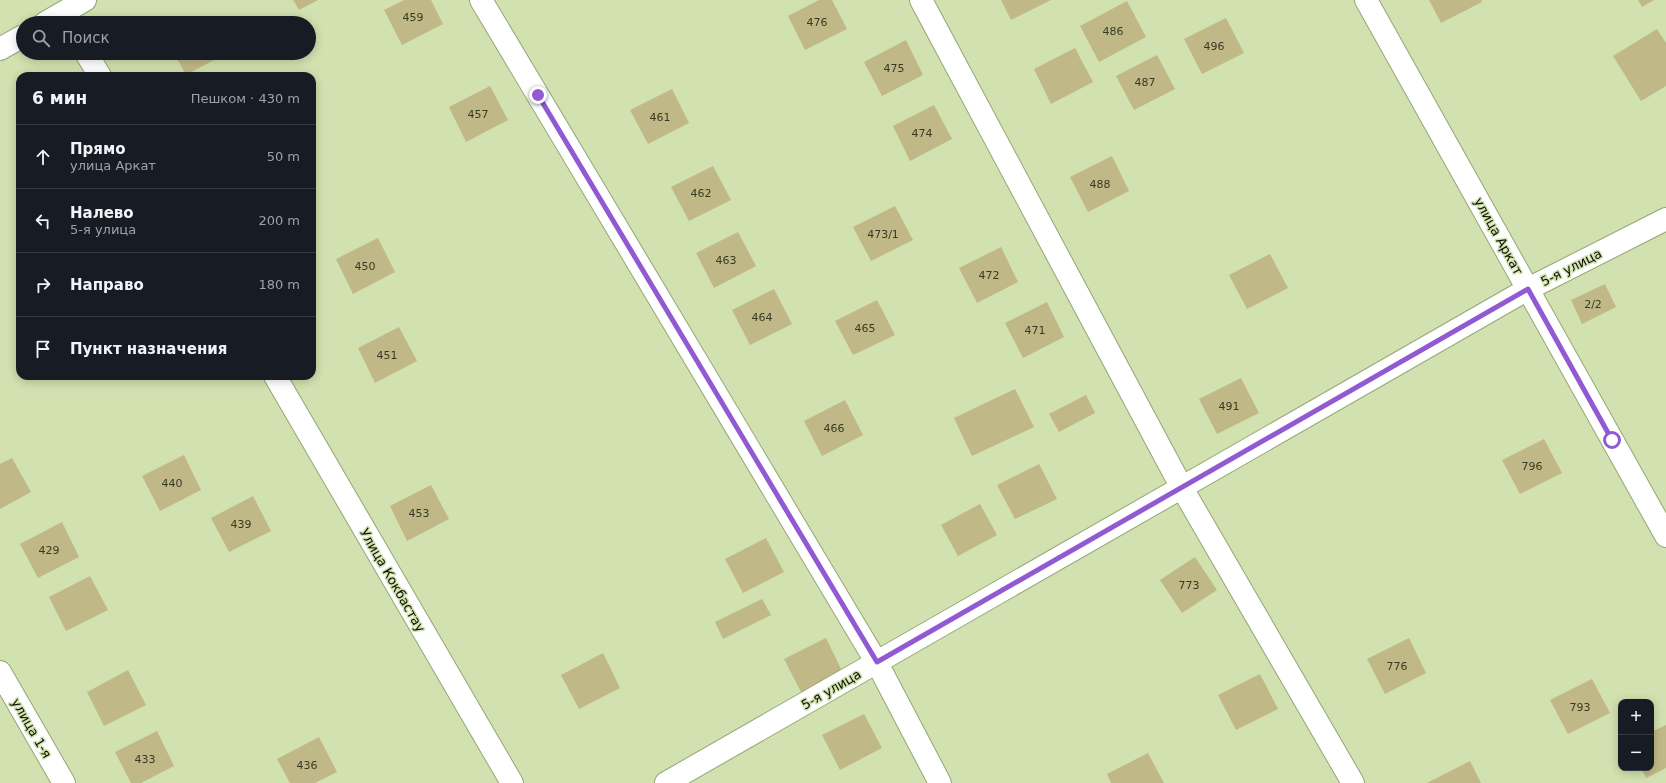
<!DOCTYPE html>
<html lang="ru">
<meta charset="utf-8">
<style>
:root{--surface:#171b24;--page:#242831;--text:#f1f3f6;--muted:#9ea1a6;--line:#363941}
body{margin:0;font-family:"DejaVu Sans",sans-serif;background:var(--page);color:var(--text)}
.controls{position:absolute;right:12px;bottom:12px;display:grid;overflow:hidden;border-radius:8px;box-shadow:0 2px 10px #0003}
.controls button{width:36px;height:36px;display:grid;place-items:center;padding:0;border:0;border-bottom:1px solid var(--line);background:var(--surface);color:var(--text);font:20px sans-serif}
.stop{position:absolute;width:12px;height:12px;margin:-9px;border:3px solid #915ad3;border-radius:50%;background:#fff}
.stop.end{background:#915ad3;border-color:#fff;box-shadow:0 1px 4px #0008}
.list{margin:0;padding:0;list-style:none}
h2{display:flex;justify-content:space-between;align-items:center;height:52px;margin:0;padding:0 16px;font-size:17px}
h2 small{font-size:13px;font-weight:400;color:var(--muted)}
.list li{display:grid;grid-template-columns:26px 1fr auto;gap:12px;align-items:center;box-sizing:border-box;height:64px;padding:0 16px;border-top:1px solid var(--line)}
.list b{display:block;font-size:15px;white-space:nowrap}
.list p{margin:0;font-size:13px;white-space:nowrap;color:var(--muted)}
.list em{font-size:13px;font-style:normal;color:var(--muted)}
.icon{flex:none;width:22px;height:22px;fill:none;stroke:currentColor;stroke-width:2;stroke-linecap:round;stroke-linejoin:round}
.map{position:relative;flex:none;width:1666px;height:783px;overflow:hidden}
.search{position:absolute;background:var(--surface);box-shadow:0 2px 10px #0003;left:16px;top:16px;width:300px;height:44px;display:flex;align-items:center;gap:10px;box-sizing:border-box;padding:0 14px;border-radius:22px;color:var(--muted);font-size:15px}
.panel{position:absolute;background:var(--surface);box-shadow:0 2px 10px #0003;left:16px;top:72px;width:300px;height:308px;border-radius:12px}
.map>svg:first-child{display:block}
</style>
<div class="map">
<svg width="1666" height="783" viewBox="0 0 1666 783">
<rect width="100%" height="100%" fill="#d1e1af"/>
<path fill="#c0b987" d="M293 0H318L299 10Z
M404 0H431L443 24 402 45 384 10Z
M819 0H832L847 29 805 50 788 16Z
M1001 0H1051L1011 20Z
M1429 0H1481L1482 2 1441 23Z
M1638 0H1654L1642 7Z
M1127 1 1146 37 1099 62 1080 26Z
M1226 18 1244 53 1202 74 1184 39Z
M209 19 212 23H201Z
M1657 29 1666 43V86L1641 101 1613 56Z
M906 40 923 75 882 96 864 62Z
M1075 48 1093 82 1051 104 1034 69Z
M174 53H227L186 75Z
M1157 55 1175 89 1134 110 1116 76Z
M490 86 508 120 466 142 449 107Z
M672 89 689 123 648 144 630 110Z
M934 105 952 139 910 161 893 126Z
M1112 156 1129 191 1088 212 1070 177Z
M713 166 731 200 689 221 671 187Z
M895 206 913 240 871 261 853 227Z
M738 232 756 266 714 288 696 253Z
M378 238 395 272 353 294 336 259Z
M1001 247 1018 282 977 303 959 268Z
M1270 254 1288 288 1247 309 1229 275Z
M1605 284 1616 307 1582 324 1571 300Z
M774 289 792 324 750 345 732 310Z
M877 300 895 335 853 355 835 321Z
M1047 302 1064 337 1023 358 1005 323Z
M399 327 417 361 375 383 358 348Z
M1241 378 1259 413 1217 434 1199 399Z
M1015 389 1034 427 972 456 954 418Z
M1086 395 1095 413 1059 432 1049 414Z
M845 400 863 435 822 456 804 421Z
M1544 439 1562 473 1520 494 1502 460Z
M184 455 201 490 160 511 142 476Z
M12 458 31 492 0 509V464Z
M1039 464 1057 499 1015 519 997 485Z
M431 485 449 519 407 541 390 506Z
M253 496 271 531 229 552 211 518Z
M980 504 997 535 958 556 941 525Z
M62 522 79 557 38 578 20 544Z
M766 538 784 572 743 593 725 559Z
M1195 557 1217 590 1182 613 1160 580Z
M90 576 108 610 66 631 49 597Z
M762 599 771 615 723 639 715 622Z
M826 638 843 673 802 694 784 659Z
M1409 638 1426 673 1385 694 1367 659Z
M603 653 620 688 579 709 561 675Z
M128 670 146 705 104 726 87 692Z
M1260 674 1278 709 1236 730 1218 695Z
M1592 679 1610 713 1568 734 1550 700Z
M864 714 882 748 840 770 822 735Z
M1666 725V768L1646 778 1641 768H1651V732Z
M157 731 174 766 141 783H131L115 752Z
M319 737 337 772 315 783H290L277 759Z
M1148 753 1164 783H1111L1107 774Z
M1470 761 1481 783H1427Z"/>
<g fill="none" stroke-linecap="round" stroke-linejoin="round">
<defs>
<path id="minor" d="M481 0 877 663 940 783
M921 0 1182 488 1353 783
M1366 0 1666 536
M45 23 85 0
M0 49 23 36
M86 53 100 76
M275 376 512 783
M0 672 64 783
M666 783 1528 289 1666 219"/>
</defs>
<use href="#minor" stroke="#96a575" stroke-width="24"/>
<use href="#minor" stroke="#fff" stroke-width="22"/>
</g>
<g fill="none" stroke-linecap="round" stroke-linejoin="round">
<path stroke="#915ad3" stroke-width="5" d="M538 95 877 662 1528 289 1612 440"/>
</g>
<g text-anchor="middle" stroke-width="3" stroke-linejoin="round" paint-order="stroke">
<g font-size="11" fill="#383922">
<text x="413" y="21">459</text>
<text x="817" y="26">476</text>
<text x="1113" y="35">486</text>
<text x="1214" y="50">496</text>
<text x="894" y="72">475</text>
<text x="1145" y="86">487</text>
<text x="478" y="118">457</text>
<text x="660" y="121">461</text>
<text x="922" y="137">474</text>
<text x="1100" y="188">488</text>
<text x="701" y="197">462</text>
<text x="883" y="238">473/1</text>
<text x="726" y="264">463</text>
<text x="365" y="270">450</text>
<text x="989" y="279">472</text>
<text x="1593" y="308">2/2</text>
<text x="762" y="321">464</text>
<text x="865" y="332">465</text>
<text x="1035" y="334">471</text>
<text x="387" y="359">451</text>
<text x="1229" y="410">491</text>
<text x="834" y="432">466</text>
<text x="1532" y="470">796</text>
<text x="172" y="487">440</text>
<text x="419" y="517">453</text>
<text x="241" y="528">439</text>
<text x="49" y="554">429</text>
<text x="1189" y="589">773</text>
<text x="1397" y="670">776</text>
<text x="1580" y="711">793</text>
<text x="145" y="763">433</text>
<text x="307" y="769">436</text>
</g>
<g font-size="13" fill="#0a0e01" stroke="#d1e1af">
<text transform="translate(1499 236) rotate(61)" y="5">улица Аркат</text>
<text transform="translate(1571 267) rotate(-27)" y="5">5-я улица</text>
<text transform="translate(393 580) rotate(60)" y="5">Улица Кокбастау</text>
<text transform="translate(831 689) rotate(-30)" y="5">5-я улица</text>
<text transform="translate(32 728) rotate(60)" y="5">улица 1-я</text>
</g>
</g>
</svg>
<div class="controls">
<button>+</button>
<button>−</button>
</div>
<div class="stop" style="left:1612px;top:440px"></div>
<div class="stop end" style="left:538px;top:95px"></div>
<div class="search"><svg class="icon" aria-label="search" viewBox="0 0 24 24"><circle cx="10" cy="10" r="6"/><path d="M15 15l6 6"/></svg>Поиск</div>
<section class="panel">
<h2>6 мин<small>Пешком · 430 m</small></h2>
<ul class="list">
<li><svg class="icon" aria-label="ahead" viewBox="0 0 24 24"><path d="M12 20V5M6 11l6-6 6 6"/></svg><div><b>Прямо</b><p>улица Аркат</p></div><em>50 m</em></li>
<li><svg class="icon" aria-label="left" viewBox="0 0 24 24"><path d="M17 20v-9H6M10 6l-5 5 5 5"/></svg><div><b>Налево</b><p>5-я улица</p></div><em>200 m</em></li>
<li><svg class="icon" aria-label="right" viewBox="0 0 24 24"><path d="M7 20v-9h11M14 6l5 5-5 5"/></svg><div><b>Направо</b></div><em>180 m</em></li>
<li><svg class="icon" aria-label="arrive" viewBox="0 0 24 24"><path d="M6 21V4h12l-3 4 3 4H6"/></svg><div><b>Пункт назначения</b></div></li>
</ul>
</section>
</div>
